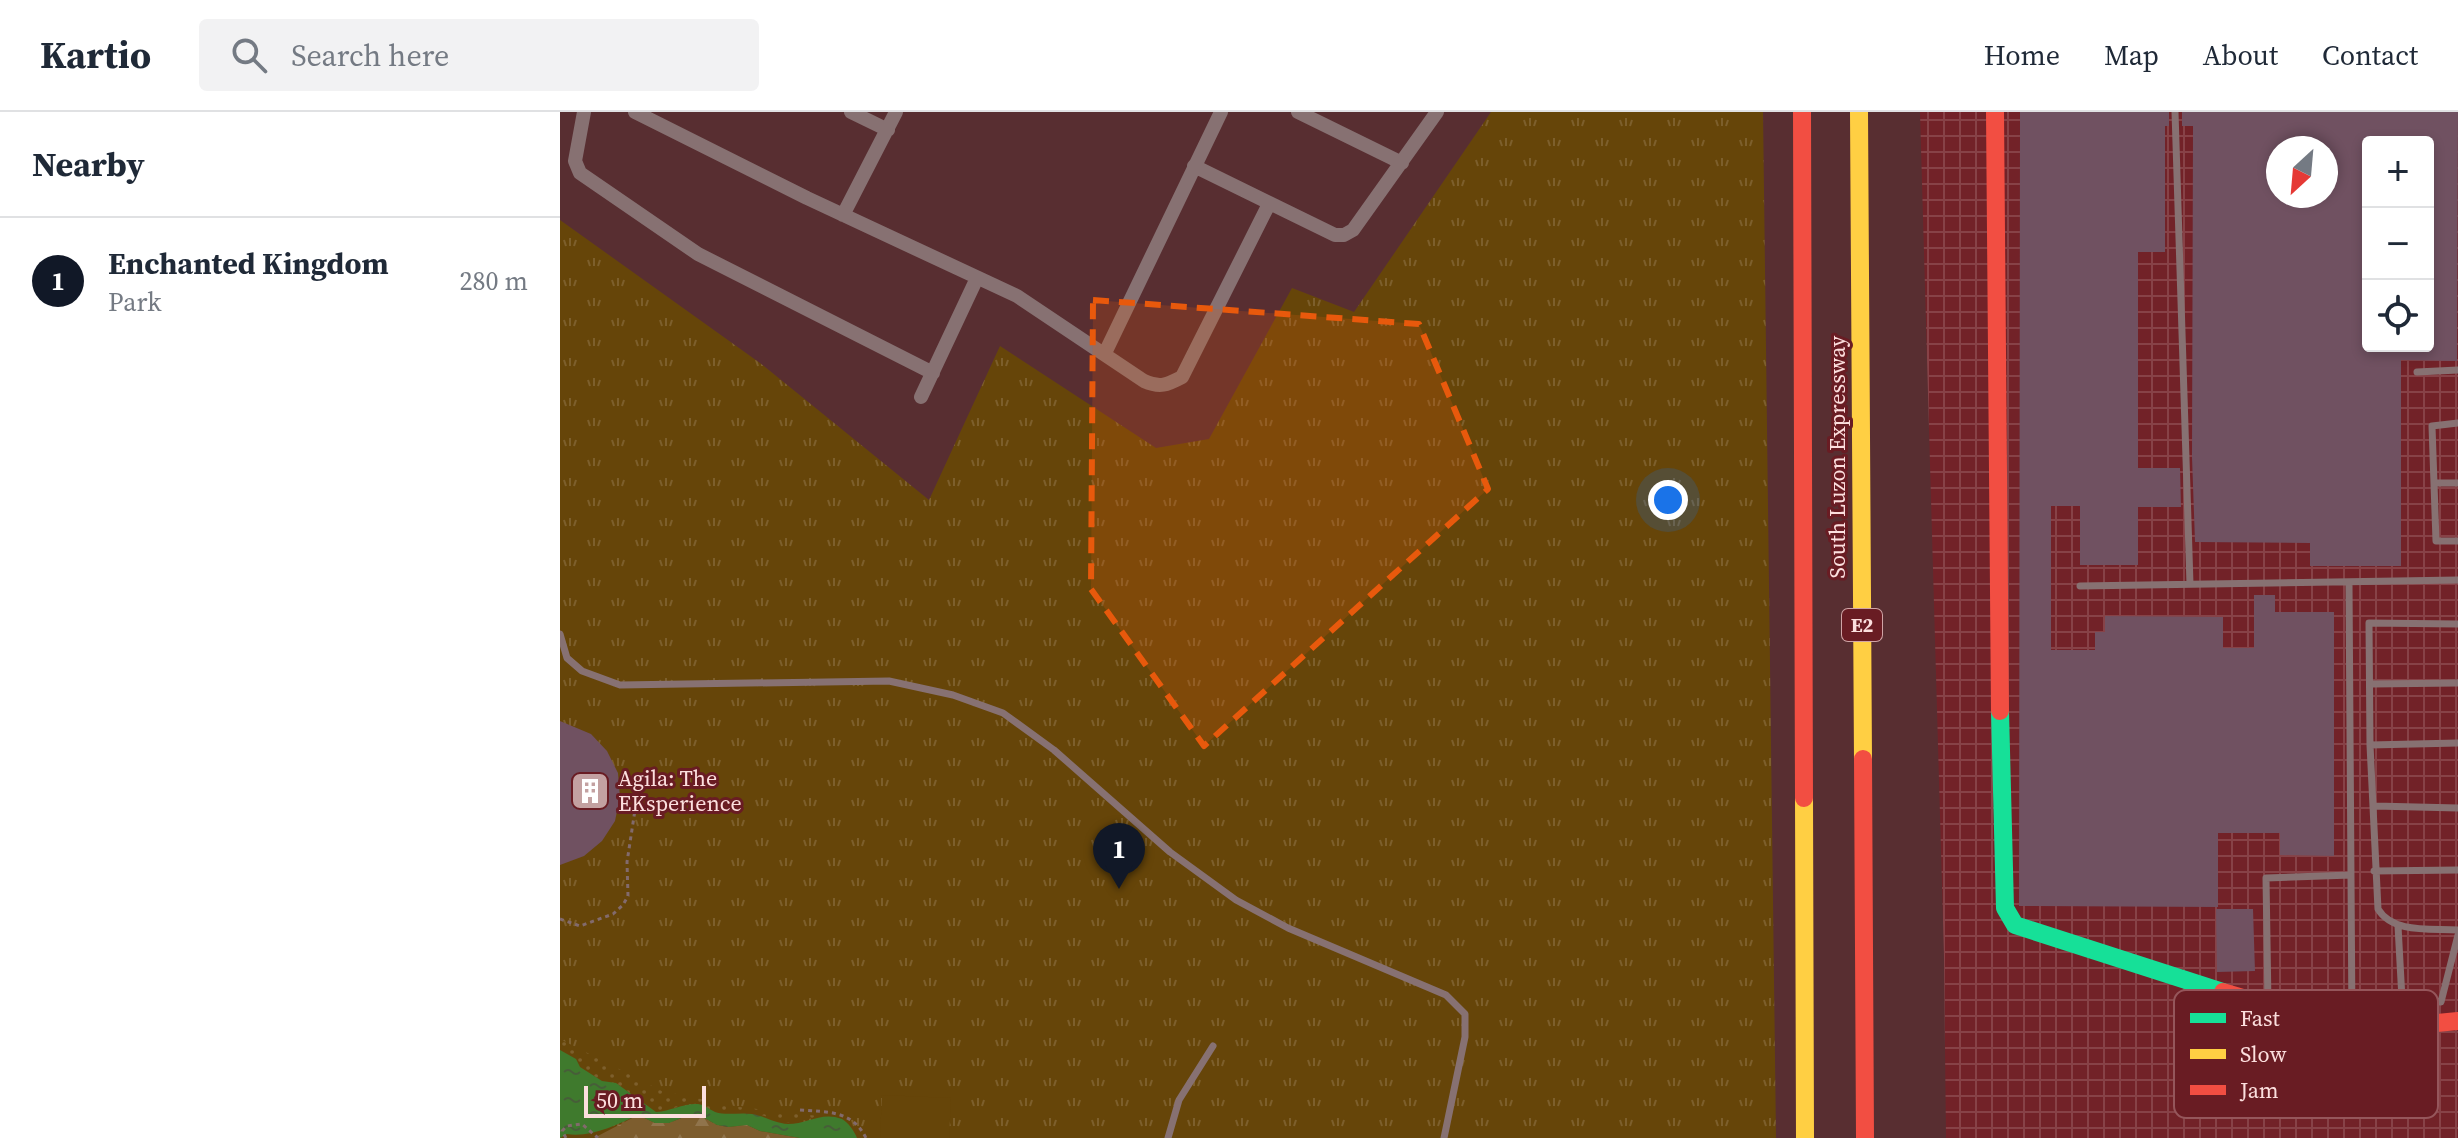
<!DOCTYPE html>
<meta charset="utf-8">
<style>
:root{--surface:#fff;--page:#f2f2f3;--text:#1f2937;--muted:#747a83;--line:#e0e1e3;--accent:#111827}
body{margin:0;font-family:"Source Serif 4",serif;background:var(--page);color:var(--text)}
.controls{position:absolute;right:24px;top:24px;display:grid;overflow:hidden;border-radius:8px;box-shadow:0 4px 12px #0003}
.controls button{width:72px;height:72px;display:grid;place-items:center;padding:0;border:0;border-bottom:2px solid var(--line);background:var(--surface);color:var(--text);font:40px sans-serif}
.compass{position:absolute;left:1706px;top:24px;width:72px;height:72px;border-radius:50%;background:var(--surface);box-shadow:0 4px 12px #0003;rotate:206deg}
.scale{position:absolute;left:24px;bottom:20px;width:122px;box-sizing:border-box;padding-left:8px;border:4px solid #fcdfde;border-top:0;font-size:22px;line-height:28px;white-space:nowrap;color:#fcdfde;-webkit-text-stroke:6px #691c23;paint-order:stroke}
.you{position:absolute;left:1108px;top:388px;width:28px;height:28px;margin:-20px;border:6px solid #fff;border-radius:50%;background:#1a73e8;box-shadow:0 0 0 12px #1a73e833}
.badge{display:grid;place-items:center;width:52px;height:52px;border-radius:50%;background:var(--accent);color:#fff;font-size:26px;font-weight:700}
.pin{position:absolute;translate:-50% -66px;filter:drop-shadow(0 2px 4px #0008)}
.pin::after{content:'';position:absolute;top:42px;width:28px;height:24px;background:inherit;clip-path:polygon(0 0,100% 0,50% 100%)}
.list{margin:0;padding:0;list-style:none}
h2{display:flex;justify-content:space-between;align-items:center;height:104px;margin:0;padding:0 32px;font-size:34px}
h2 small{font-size:26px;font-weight:400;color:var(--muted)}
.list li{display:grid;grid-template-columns:52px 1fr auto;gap:24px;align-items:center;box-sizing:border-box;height:128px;padding:0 32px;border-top:2px solid var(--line)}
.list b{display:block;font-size:30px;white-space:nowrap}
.list p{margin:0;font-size:26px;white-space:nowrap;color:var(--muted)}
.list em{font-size:26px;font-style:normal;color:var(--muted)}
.icon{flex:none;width:44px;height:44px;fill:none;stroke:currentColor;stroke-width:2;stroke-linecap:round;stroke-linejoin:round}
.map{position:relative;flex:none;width:1898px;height:1026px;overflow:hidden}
header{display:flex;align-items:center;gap:48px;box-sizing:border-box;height:112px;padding:0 40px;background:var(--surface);border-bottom:2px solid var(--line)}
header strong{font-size:38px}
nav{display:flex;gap:44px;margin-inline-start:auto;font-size:28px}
.search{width:560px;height:72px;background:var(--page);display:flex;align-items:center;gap:20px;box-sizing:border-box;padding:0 28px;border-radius:8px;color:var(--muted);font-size:30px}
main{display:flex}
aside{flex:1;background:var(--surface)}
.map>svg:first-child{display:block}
</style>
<header>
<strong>Kartio</strong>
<div class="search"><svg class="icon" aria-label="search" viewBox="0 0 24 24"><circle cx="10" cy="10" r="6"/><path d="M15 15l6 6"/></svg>Search here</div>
<nav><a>Home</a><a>Map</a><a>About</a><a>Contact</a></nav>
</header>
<main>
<aside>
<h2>Nearby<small></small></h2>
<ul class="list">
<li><span class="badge">1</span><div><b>Enchanted Kingdom</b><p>Park</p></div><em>280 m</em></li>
</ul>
</aside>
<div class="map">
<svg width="1898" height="1026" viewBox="0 0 1898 1026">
<defs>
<pattern id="industrial-grid" width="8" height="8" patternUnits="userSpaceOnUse" patternTransform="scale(2)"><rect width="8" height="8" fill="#722228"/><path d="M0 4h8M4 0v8" fill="none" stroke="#874247"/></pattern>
<pattern id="grass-tufts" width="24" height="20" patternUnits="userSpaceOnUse" patternTransform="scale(2)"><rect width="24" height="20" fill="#664509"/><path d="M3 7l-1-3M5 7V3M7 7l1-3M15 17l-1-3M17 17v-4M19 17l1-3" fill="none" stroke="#7d5f2c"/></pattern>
<pattern id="forest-firs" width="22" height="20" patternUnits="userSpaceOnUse" patternTransform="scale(2)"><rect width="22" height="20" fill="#7d5d2e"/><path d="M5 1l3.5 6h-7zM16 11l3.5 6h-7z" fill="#90744c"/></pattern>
<pattern id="garden-dots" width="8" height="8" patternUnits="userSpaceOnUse" patternTransform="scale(2)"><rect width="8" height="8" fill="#664509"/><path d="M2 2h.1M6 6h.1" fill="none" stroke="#7d5f2c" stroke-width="1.8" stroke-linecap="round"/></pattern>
<pattern id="water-ripples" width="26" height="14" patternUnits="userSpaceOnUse" patternTransform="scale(2)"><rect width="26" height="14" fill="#3f7a2d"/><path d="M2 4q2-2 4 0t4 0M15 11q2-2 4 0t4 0" fill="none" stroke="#465e38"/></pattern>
</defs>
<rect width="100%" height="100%" fill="#582e31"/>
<path fill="url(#industrial-grid)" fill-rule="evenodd" d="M1360 0H1898V1026H1386L1384 844ZM1808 30H1868V234H1808ZM1718 36H1766V84H1718Z"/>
<path fill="url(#grass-tufts)" d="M931 0H1203L1216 1026H0V108L200 251 369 388 440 234 596 336 649 327 732 176 794 200Z"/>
<path fill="url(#forest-firs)" d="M78 1003 95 1011H109L124 1005 141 1004 157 1013 168 1015 187 1013 200 1019 240 1026H34Z"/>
<path fill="url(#garden-dots)" d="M0 927 102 979 179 995 258 1004C219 1018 224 1006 190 1001 179 1000 168 1004 157 1001 151 999 146 994 140 992 125 990 111 999 96 1000L56 971 42 969 20 955 16 947 0 938Z"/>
<path fill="#664509" d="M322 983 391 986 389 1026H320Z"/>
<path fill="url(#water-ripples)" d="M0 938 16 947 20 955 42 969 56 971 96 1000C111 999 124 991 138 992 145 993 149 997 155 1000 167 1004 180 1000 192 1002 204 1004 215 1011 228 1012 247 1012 262 999 282 1007 289 1011 294 1019 297 1026H240L200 1019 187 1013 168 1015 157 1013 141 1004 124 1005 109 1011H95L78 1003C57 1013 29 1026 7 1022L0 1026Z"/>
<path fill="#705161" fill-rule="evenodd" d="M1460 0H1609V14H1605V140H1578V356H1620L1621 395H1578V453H1520V394H1491V538H1535V520H1545V504L1663 505V536H1694V483H1715V500H1774V744L1720 743V721H1658V795L1459 794Z
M1622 0H1898L1897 249 1841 248V454H1750V431L1635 430 1632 345 1633 14H1622ZM1808 30H1868V234H1808ZM1718 36H1766V84H1718Z
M0 609 31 622 47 639 58 661 60 685 55 709 42 729 24 744 0 753Z
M1656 797H1693L1695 859 1657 860Z"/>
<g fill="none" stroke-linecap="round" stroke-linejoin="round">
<path stroke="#826a6c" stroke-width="3" stroke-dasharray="4 4" stroke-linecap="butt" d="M0 807 20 814 53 802 63 793 68 784 67 750 75 698
M240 998C267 1000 292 998 306 1026
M6 1026 2 1019 7 1014 22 1012 38 1026"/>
<path stroke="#877172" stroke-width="7" d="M1615 0 1630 472
M1857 260 1898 258
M1898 311 1872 314 1876 429H1898
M1874 371H1898
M1789 471 1792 913
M1520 474 1898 468
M1898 512 1809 511 1810 633 1818 797C1833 822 1872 816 1898 818
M0 522 7 546 22 559 60 573 329 569 393 583 443 601 494 638 610 740 676 788 728 816 886 883 905 902V925L884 1026
M1812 572 1898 571
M1810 633 1898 631
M1815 694 1898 696
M1814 759 1898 758
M1838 814 1842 887 1881 890 1898 823
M1708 892 1706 766 1791 763
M608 1026 619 988 653 934"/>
<path stroke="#877172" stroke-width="14" d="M24 0 15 49 20 61 138 142 373 261
M75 0 247 86 457 184 584 269C600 276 607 273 622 265L709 92
M291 0 328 18
M738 0 842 51
M634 54 775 123H784L793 118 877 0
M283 103 336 0
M545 241 661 0
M361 285 417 166"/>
<path stroke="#16e098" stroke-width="18" d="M1440 599 1445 796 1455 813 1663 880"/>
<path stroke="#ffcf43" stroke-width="18" d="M1299 0 1303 647
M1244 686 1245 1026"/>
<path stroke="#f24e42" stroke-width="18" d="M1242 0 1244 686
M1435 0 1440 599
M1303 647 1305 1026
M1663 880 1773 913 1836 915 1898 909"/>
</g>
<path fill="#e8590c" fill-opacity="0.2" stroke="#e8590c" stroke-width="6" stroke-dasharray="16 10" stroke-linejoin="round" d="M533 188 859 212 928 377 644 634 531 477Z"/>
<defs>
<symbol id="building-square" viewBox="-11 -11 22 22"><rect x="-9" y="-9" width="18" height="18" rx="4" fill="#c3a1a1" stroke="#691c23"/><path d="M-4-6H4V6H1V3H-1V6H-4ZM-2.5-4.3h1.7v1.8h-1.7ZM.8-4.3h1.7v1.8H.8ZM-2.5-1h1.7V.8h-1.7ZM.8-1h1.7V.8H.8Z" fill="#fff"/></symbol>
</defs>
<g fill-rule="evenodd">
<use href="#building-square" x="8" y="657" width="44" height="44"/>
</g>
<g text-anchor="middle" stroke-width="6" stroke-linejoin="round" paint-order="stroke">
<rect fill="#691c23" stroke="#d0a4a6" stroke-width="2" x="1282" y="497" width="40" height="32" rx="6"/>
<g font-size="20" font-weight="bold" fill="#fcdfde">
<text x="1302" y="520">E2</text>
</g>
<g font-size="22" fill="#fcdfde" stroke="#691c23">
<text transform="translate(1277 345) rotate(-90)" y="8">South Luzon Expressway</text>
</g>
<g font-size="22" fill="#fcdfde" stroke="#691c23" text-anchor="start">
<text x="58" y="674">Agila: The<tspan x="58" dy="25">EKsperience</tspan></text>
</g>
</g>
<rect x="1614" y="878" width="264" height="128" rx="12" fill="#691c23" stroke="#95565b" stroke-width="2"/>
<rect x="1630" y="901" width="36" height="10" fill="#16e098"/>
<rect x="1630" y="937" width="36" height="10" fill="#ffcf43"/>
<rect x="1630" y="973" width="36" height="10" fill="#f24e42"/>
<g font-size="22" fill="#fcdfde">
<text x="1680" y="914">Fast</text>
<text x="1680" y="950">Slow</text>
<text x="1680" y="986">Jam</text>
</g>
</svg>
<div class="controls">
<button>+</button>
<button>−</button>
<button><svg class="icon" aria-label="locate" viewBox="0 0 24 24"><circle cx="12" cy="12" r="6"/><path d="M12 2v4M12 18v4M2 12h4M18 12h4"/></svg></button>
</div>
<svg class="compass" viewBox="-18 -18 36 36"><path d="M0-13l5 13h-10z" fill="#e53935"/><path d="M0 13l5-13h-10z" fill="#747a83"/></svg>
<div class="scale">50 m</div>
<div class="you"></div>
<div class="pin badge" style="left:559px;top:777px">1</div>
</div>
</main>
